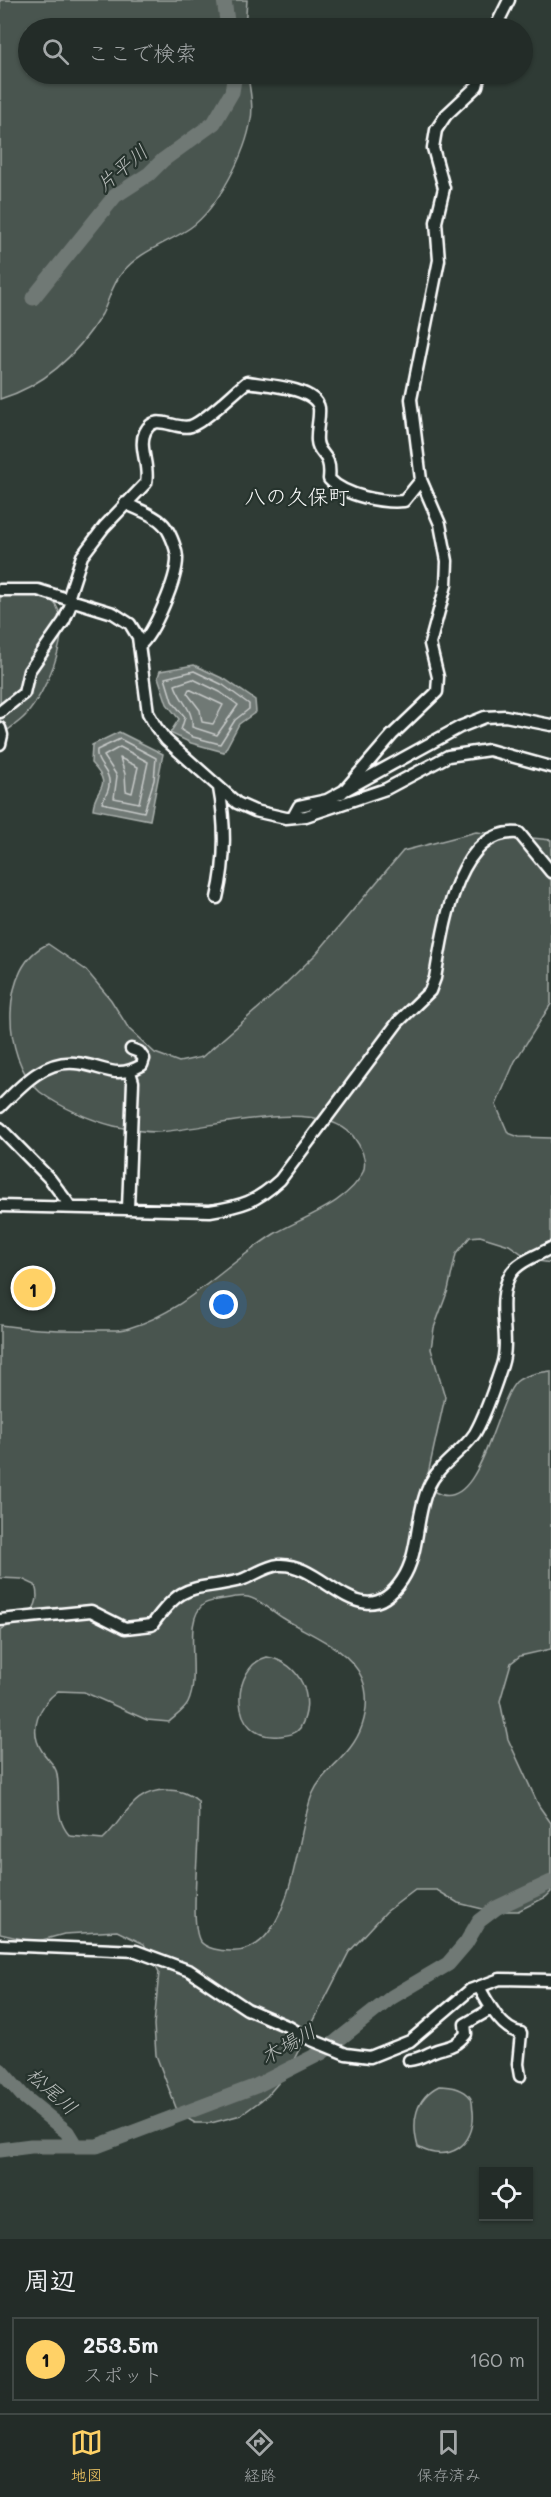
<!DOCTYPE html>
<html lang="ja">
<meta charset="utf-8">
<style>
:root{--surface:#232c28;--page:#2b3430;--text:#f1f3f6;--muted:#a3a7a8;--line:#404845;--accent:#ffd166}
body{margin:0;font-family:Mali,"Klee One",sans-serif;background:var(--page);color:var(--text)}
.controls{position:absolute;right:18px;bottom:18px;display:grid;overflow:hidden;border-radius:0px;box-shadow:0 2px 4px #0004}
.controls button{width:54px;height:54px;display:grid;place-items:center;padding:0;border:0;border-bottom:2px solid var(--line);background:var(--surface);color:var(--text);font:30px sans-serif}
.you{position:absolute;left:224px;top:1305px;width:21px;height:21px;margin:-15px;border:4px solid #fff;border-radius:50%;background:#1a73e8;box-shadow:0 0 0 9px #1a73e833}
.badge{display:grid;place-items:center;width:39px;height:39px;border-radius:50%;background:var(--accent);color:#111;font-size:20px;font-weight:700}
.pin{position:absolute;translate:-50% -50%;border:3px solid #fff;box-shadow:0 2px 6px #0006}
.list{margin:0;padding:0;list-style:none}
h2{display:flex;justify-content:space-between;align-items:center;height:78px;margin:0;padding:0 24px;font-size:26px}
h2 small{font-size:20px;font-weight:400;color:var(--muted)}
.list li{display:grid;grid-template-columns:39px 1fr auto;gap:18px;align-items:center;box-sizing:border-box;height:84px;margin:0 12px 12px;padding:0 12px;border:2px solid var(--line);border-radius:0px}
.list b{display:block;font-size:22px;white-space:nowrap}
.list p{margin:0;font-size:20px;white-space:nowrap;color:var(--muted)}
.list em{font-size:20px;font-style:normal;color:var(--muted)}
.icon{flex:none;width:33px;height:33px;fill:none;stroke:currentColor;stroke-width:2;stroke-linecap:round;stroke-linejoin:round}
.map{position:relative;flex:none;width:551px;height:2239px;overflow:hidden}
.search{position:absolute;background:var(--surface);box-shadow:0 2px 4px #0004;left:18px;right:18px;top:18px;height:66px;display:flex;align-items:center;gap:15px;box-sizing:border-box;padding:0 21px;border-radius:33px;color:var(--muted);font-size:22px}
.sheet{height:174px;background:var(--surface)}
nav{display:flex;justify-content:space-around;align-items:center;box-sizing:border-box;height:84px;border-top:2px solid var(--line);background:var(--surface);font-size:16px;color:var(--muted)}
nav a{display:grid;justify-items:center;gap:3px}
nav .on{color:var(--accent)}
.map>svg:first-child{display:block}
</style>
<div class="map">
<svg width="551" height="2239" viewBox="0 0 551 2239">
<rect width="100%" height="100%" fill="#2f3b35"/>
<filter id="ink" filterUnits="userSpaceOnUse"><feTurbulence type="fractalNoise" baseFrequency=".0167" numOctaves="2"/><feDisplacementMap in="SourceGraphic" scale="12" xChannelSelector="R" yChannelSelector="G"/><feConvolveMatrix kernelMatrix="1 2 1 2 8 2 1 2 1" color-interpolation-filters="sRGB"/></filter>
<g filter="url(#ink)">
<path fill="#4a544f" stroke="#a4aaa7" stroke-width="1.5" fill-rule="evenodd" d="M0 0H247L245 28H28V74H248C249 88 254 104 251 119 246 153 218 208 190 228 168 243 139 251 122 273 112 284 109 301 102 314 78 354 46 385 0 399Z
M4 593 44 594C48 598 55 602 57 607 72 635 45 694 26 715 19 723 8 729 0 736V596Z
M476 832 551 840V1004L515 1061 496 1105 508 1133 519 1137 551 1138V1263L531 1260 509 1245 480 1236 470 1237 456 1254 448 1290 434 1328 431 1349 445 1397 428 1474 435 1492C480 1517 495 1403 516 1382 525 1374 539 1373 551 1371V1649L520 1656 511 1663 500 1701 508 1739 539 1806 551 1823V1892L546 1897 518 1911H491L458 1903 437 1890H415L386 1912 349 1952 287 2073 267 2096 241 2115 211 2123H195L178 2113 156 2055 154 2025 159 1972 144 1944 117 1931 64 1934 35 1942 0 1934V1630C21 1620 44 1612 35 1585L22 1579 0 1578V1325C35 1330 65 1331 101 1330 110 1330 121 1331 129 1328 186 1311 225 1265 274 1234 301 1218 349 1203 363 1172 368 1160 360 1145 353 1136 318 1095 205 1130 157 1132 144 1132 127 1129 114 1126 90 1120 60 1107 40 1092 0 1057 0 964 48 944L86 970 111 1000 129 1029 155 1053 179 1062 202 1057 278 991 316 954 403 851ZM235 1597C239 1597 244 1596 248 1597 261 1600 272 1611 283 1618 308 1634 349 1648 362 1678 368 1693 367 1711 362 1726 351 1758 323 1768 312 1795 295 1837 293 1956 230 1951 221 1951 206 1949 200 1941 188 1922 202 1831 198 1801 189 1793 180 1790 168 1790 132 1789 125 1819 103 1839L70 1836C53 1817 61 1797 57 1774 56 1765 47 1759 42 1751 28 1730 39 1705 58 1691L84 1692 147 1720 169 1722C174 1717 185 1710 188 1703 202 1674 181 1621 204 1604 210 1600 226 1599 235 1597Z
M267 1657C300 1662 317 1699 300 1728 295 1735 287 1735 279 1736 227 1741 231 1666 267 1657Z
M439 2086C449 2086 463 2088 470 2097 473 2100 472 2107 473 2111 476 2146 448 2164 418 2147 411 2122 415 2098 439 2086Z"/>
<path fill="#707975" stroke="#a9afac" stroke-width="1.5" d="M194 665 226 680 255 700 256 712 239 724 224 752 191 743 170 733 179 719 167 704 158 677 160 671Z
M119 732 163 754 150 820 93 809C95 786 115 788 91 763L92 745Z"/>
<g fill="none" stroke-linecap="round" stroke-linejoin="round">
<path stroke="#c6c9c8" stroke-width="1.5" d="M194 671 223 685 249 704V709L235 720 220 744 193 737 181 730 185 717 172 701 165 678Z
M193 679 220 692 238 705 217 735 192 727C194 710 180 701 175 685Z
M189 689 223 705 213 724 202 722 200 710 187 693Z
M120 739 156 758 154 780 144 812 102 803C104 797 109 792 109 785 111 770 95 765 97 750Z
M120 747 148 762 139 803 114 798 117 776 104 756Z
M120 758 138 767 132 793 126 791 125 774Z"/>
<path stroke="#707975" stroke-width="15" d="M224 0 228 28
M33 298 115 196 149 174 163 160 214 123 232 92 235 74
M0 2070 24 2097 67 2132 75 2145
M0 2150 31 2146H97L256 2086 323 2052 392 1997 448 1964 466 1943 479 1921 496 1908 551 1882"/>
<defs>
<path id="minor" d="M495 28 509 0
M125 503C136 509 153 514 162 523 169 529 176 547 177 557 178 577 154 634 139 646
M0 590H38L113 613 130 624 138 637 148 713 156 727 166 740 237 803 255 811 286 818 306 816 386 789 448 756 489 750 551 767
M0 712 24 693 29 671 64 621 72 602 69 596 82 556 104 527 146 483C150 466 138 447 145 432 155 411 175 431 191 426 207 420 233 393 247 382 264 385 315 387 319 408 320 419 316 430 317 441 318 456 332 452 329 479 345 496 382 503 404 501L421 480
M0 728 2 735 0 744
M342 793 392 735 437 692 438 677 430 644 446 585 447 561 440 524 421 480 411 399 439 260 436 222 444 188 433 148 436 130 446 115 477 86 480 74
M293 817 299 806 327 800 460 727 485 717 505 716 551 725
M217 898C226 861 226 826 219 788
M0 1107C20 1087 43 1060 75 1063 103 1065 114 1081 142 1065L144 1059 139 1052 131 1049
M0 1128 50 1179 71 1207
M0 1206 210 1211C242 1206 256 1202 280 1180L398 1022 430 991 435 978C443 934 455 827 519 833L551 872
M128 1208 133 1082 130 1072
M0 1620 91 1611 125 1628 152 1625C185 1579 192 1592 241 1580 253 1576 266 1566 279 1565 324 1562 362 1640 402 1580 420 1553 415 1517 428 1488 438 1464 462 1453 475 1433 486 1414 495 1386 502 1365 511 1336 495 1303 510 1275 517 1262 538 1255 551 1248
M0 1945 136 1951 190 1971 247 2009 289 2027 307 2038 346 2054 370 2057 410 2041 470 1990 500 1979 551 1980
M479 1987C488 2003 501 2030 521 2033L518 2064 520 2076
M409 2060C419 2059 423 2056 432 2052 448 2045 452 2050 466 2034L465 2024 491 2009"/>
</defs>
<use href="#minor" stroke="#fff" stroke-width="15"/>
<use href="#minor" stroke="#26332d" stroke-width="10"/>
</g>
</g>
<g text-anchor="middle" stroke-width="4.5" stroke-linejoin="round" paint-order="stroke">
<g font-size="20" font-style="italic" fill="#b8bcba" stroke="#26332d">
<text transform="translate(122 168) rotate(-40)" y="7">片平川</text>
<text transform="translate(288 2044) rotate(-29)" y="7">木場川</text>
<text transform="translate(52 2091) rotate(42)" y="7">松尾川</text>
</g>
<g font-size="21" fill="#fff" stroke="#26332d">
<text x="297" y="504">八の久保町</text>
</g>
</g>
</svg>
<div class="controls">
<button><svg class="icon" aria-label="locate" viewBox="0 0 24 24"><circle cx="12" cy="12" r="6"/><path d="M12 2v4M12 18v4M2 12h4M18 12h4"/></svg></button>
</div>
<div class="you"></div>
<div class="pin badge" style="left:33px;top:1288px">1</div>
<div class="search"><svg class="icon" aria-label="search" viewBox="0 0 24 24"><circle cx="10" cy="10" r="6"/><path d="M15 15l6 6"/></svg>ここで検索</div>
</div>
<section class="sheet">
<h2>周辺<small></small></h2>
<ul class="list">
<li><span class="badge">1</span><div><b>253.5m</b><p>スポット</p></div><em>160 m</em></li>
</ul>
</section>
<nav>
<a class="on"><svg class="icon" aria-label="map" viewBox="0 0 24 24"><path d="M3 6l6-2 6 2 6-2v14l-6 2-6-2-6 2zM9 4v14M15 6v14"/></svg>地図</a>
<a><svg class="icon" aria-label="directions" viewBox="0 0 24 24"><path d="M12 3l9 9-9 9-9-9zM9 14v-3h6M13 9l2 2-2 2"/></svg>経路</a>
<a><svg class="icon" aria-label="saved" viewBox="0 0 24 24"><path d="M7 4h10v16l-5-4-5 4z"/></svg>保存済み</a>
</nav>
